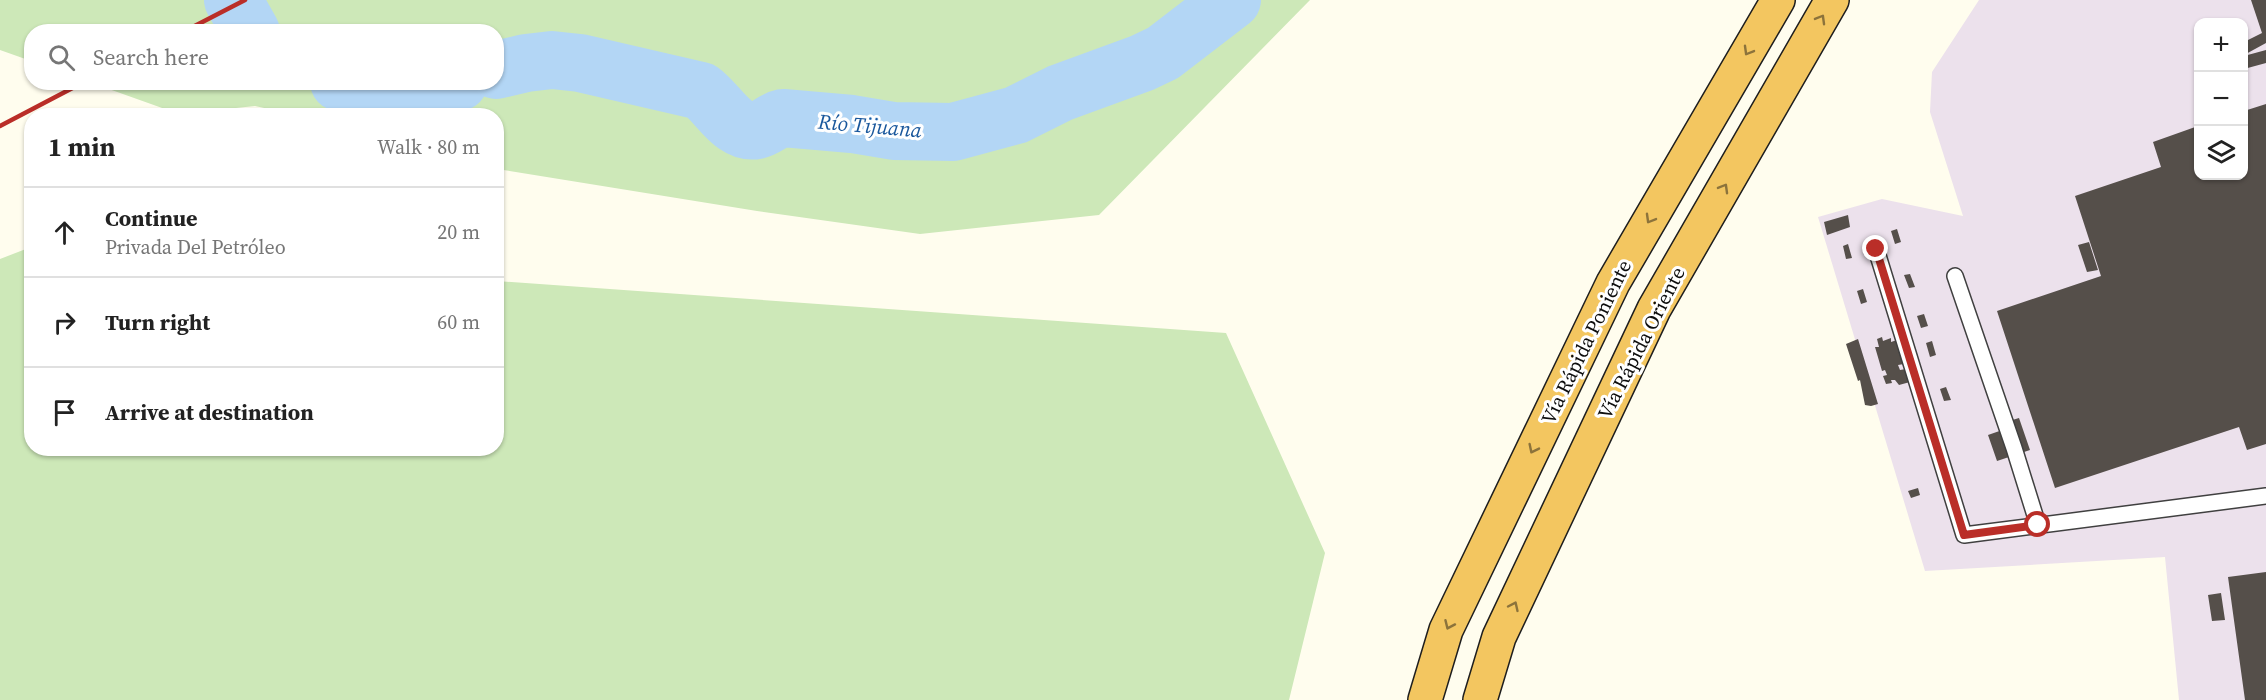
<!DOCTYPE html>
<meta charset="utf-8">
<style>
:root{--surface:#fff;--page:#f2f2f2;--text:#222;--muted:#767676;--line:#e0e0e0}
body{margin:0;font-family:"Source Serif 4",serif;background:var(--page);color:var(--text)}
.controls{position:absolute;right:18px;top:18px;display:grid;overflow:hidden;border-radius:12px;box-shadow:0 2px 4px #0004}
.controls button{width:54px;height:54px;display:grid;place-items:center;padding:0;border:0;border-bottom:2px solid var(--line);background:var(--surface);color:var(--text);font:30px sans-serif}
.stop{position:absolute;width:18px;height:18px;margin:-14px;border:4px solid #ba2e28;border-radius:50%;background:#fff}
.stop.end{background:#ba2e28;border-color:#fff;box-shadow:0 2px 6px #0008}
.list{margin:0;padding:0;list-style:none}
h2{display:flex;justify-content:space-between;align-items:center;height:78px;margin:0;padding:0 24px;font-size:26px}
h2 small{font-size:20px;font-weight:400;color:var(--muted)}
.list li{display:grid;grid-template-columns:39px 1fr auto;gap:18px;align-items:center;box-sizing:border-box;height:90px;padding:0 24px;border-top:2px solid var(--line)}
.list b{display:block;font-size:22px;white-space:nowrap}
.list p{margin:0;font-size:20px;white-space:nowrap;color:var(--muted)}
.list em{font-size:20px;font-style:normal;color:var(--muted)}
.icon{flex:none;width:33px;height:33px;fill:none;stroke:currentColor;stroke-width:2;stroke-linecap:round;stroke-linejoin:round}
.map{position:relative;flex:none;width:2266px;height:700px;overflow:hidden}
.search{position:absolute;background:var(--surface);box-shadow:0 2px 4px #0004;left:24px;top:24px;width:480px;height:66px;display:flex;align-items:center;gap:15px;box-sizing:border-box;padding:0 21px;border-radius:24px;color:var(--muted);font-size:22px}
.panel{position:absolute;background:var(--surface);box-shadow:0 2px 4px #0004;left:24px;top:108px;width:480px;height:348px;border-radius:24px}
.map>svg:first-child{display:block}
</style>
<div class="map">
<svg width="2266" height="700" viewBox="0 0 2266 700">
<rect width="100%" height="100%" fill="#fffdee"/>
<path fill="#ece1ec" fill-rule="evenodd" d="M1979 0H2266V700H2179L2165 557 1925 571 1818 217 1882 199 1963 216 1930 112 1932 72ZM2198 22H2244V176H2198Z"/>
<path fill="#cde8b8" d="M0 0H1310L1099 215 920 234 757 211 497 169 496 116H301L255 106 179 114 92 83 496 82V32H32L31 61 0 50Z
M31 247 32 448H496L497 281 1226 333 1325 553 1289 700H0V259Z"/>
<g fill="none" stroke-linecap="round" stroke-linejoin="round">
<path stroke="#b3d6f5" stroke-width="58" d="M233 0 251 32
M496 70 526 63 552 60 580 63 701 91C719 104 733 135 757 130 767 128 773 120 783 118L852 124 894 131 953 132 1016 115 1060 93 1142 63 1163 53 1232 0
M339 82 379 91 407 94 459 82"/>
</g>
<path fill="#554f4a" d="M2251 0H2266V43L2244 55V42L2262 33Z
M2266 50V63L2244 69V56Z
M2266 104V444L2247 450 2239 427 2055 488 1997 311 2101 276 2075 196 2161 167 2153 142 2198 126V176H2244V111Z
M1848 215 1850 227 1827 235 1824 222Z
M1897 229 1901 242 1895 244 1891 231Z
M2089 242 2098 270 2087 272 2078 245Z
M1848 244 1852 258 1846 259 1843 246Z
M1910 274 1915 287 1909 288 1904 275Z
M1863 289 1867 302 1861 304 1857 291Z
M1924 314 1928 326 1921 328 1917 316Z
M1882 337 1883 341 1891 338V342L1897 340 1904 364 1898 365 1900 370 1906 369 1910 382 1899 385 1895 380H1891L1892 383 1886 384 1883 376 1887 375 1885 370 1882 371 1875 347H1879L1877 339Z
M1858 339 1878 404 1871 406 1865 405 1860 380 1858 381 1846 344Z
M1932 341 1936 355 1930 357 1926 343Z
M1946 387 1951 400 1944 401 1940 389Z
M2019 418 2030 450 1997 461 1988 435 2011 427 2009 421Z
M1918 488 1920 495 1911 498 1908 491Z
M2266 572V700H2245L2228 577Z
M2221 593 2225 620 2212 621 2208 595Z"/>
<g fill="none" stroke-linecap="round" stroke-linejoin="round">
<defs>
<path id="service" d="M1876 249 1964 535 2266 496
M1955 276 2014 448 2038 525"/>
<path id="trunk" d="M1425 700 1446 630 1613 283 1778 0
M1480 700 1499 637 1654 309 1832 0"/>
</defs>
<use href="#service" stroke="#404040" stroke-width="18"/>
<use href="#trunk" stroke="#1e1e1e" stroke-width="36"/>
<use href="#service" stroke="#fff" stroke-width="15"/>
<use href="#trunk" stroke="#f3c660" stroke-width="33"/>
<path stroke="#ba2e28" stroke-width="4.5" d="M183 32 245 0
M0 126 84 82"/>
</g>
<defs><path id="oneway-chevron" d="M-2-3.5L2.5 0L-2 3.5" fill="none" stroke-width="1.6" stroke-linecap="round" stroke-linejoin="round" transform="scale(1.5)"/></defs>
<g stroke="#8c733b">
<use href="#oneway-chevron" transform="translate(1821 19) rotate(-60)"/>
<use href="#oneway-chevron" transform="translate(1748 51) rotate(120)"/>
<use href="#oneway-chevron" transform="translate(1724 188) rotate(-60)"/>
<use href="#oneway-chevron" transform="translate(1650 219) rotate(120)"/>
<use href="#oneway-chevron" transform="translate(1533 449) rotate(116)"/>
<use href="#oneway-chevron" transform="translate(1514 606) rotate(-65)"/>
<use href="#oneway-chevron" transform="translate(1449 625) rotate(114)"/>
</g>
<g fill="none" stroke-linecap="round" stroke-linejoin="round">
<path stroke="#ba2e28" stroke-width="8" d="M1876 249 1964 535 2038 525"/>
</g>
<g text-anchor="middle" stroke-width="6" stroke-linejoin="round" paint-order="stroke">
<g font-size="20" fill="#0d0d0d" stroke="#fff">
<text transform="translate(1586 342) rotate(-64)" y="7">Vía Rápida Poniente</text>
<text transform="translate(1641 343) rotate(-63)" y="7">Vía Rápida Oriente</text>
</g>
<g font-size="21" font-style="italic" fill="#19579c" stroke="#fff">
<text transform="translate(870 126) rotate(5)" y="7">Río Tijuana</text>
</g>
</g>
</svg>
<div class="controls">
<button>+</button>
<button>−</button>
<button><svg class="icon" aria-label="layers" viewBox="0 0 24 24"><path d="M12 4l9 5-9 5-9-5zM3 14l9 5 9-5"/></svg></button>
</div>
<div class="stop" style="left:2038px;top:525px"></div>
<div class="stop end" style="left:1876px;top:249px"></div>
<div class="search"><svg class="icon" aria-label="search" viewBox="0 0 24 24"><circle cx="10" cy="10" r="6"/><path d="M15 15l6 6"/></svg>Search here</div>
<section class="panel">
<h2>1 min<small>Walk · 80 m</small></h2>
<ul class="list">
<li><svg class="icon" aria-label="ahead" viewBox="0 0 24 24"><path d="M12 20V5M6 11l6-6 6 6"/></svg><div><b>Continue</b><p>Privada Del Petróleo</p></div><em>20 m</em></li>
<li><svg class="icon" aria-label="right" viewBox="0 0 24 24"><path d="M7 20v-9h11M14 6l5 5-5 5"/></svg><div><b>Turn right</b></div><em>60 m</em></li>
<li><svg class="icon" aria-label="arrive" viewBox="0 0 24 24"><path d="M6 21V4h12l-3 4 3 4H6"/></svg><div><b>Arrive at destination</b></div></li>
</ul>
</section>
</div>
